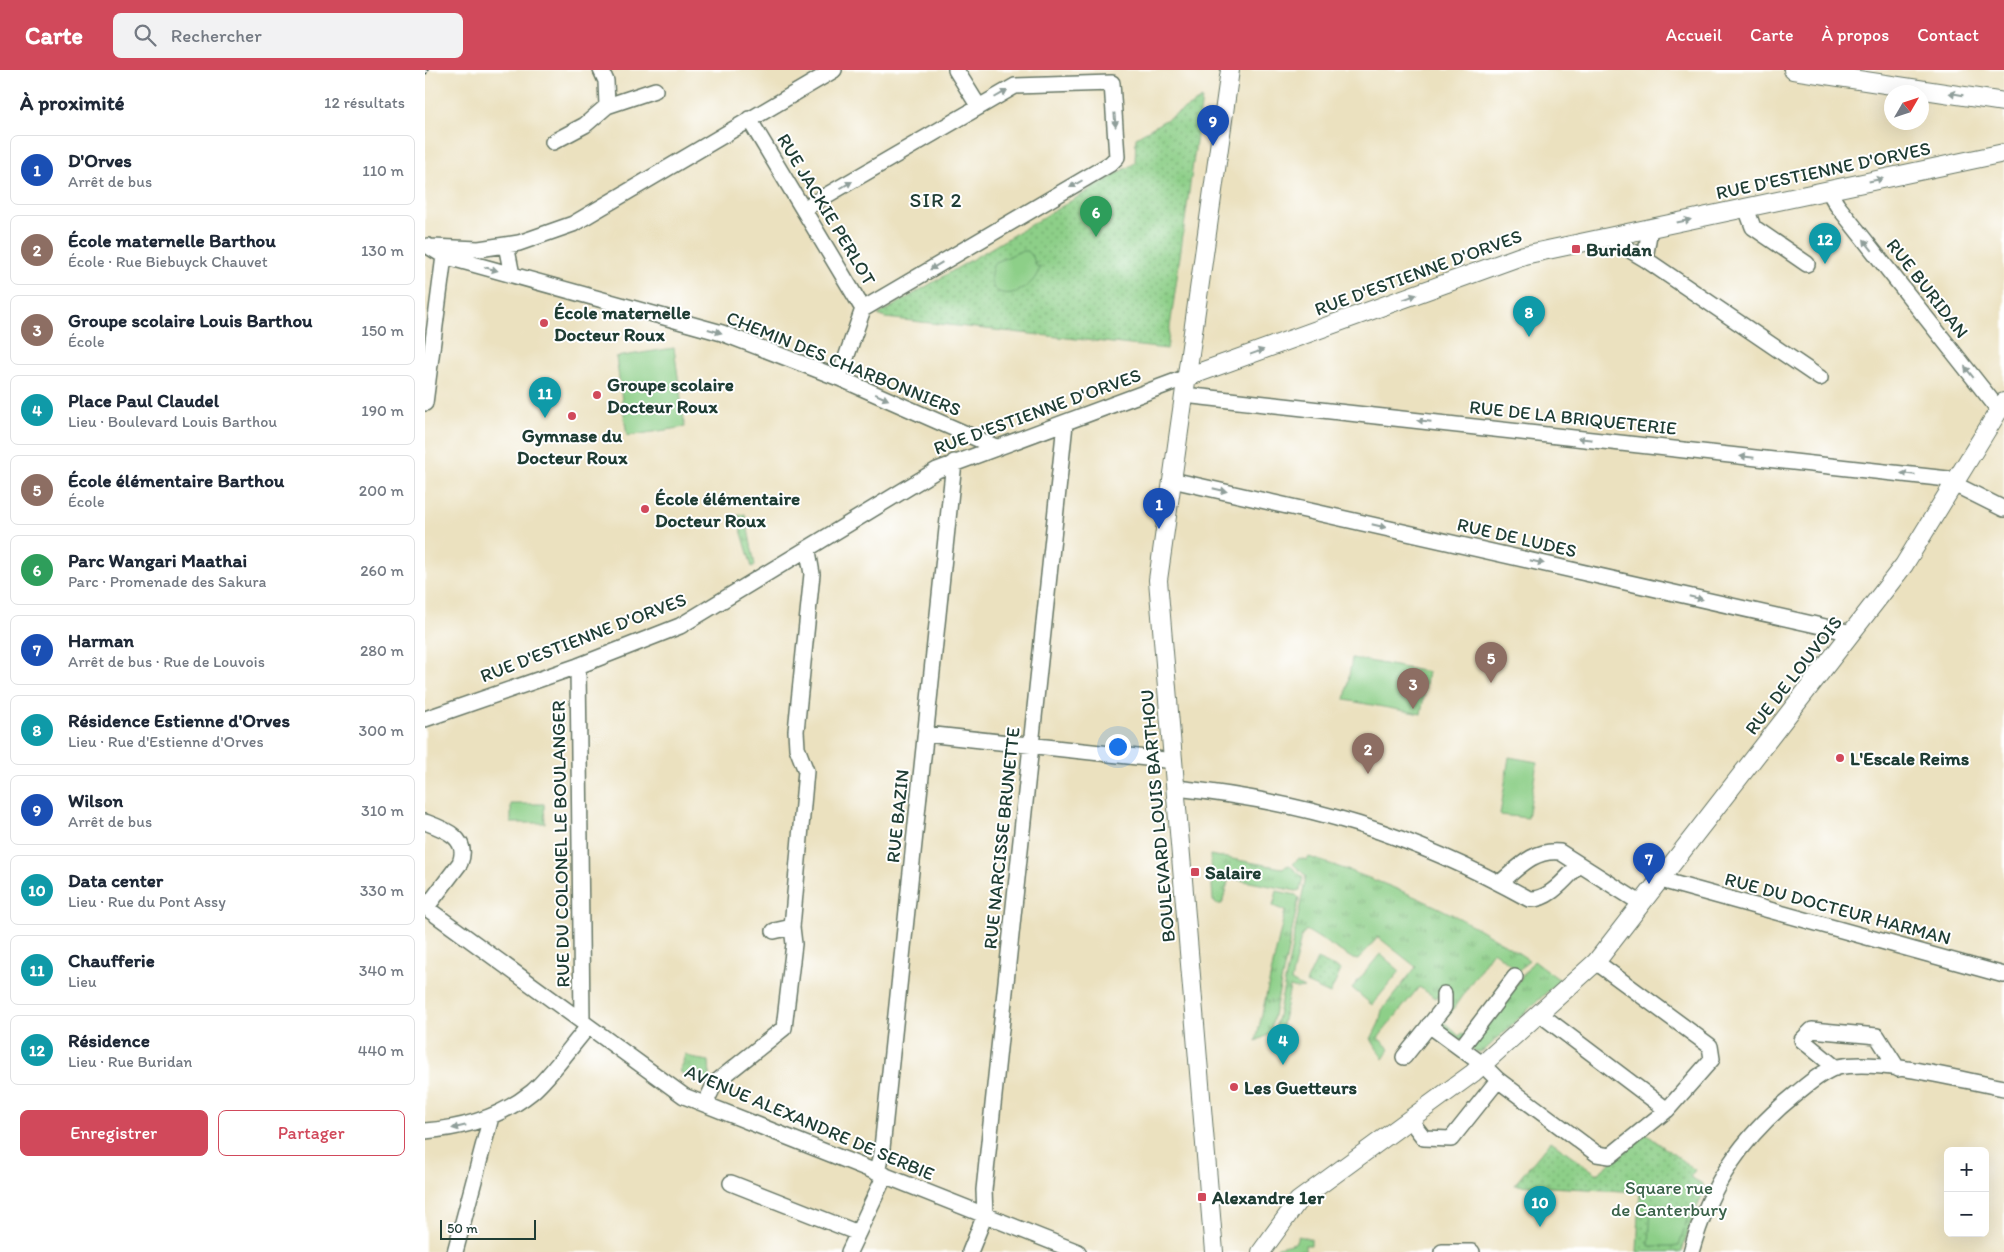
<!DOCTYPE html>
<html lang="fr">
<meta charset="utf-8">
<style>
:root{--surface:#fff;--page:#f2f2f3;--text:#1f2937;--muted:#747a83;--line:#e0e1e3;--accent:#d1495b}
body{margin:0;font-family:Itim,sans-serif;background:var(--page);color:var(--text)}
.controls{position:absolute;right:15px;bottom:15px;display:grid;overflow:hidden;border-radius:8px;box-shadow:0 5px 20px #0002}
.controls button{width:45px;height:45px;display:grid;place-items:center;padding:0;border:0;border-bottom:1px solid var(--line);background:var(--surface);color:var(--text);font:25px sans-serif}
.compass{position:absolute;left:1459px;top:15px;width:45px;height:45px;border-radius:50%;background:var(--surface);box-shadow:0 5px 20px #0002;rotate:51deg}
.scale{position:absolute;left:15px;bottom:12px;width:96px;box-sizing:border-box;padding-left:5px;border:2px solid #1f3d34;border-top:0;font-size:14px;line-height:18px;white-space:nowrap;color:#1f3d34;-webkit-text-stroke:4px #fff;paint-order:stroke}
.you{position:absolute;left:692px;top:676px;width:18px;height:18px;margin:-12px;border:4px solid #fff;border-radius:50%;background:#1a73e8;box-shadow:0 0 0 8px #1a73e833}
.badge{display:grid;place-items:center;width:32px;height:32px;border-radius:50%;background:var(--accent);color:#fff;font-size:16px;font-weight:700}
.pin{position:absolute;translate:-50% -41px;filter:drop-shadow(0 1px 2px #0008)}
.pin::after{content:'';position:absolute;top:26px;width:18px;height:15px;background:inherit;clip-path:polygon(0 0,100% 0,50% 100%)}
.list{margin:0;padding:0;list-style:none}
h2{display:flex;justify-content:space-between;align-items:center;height:65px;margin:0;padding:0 20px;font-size:21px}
h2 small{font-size:16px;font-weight:400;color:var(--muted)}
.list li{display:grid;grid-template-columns:32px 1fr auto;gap:15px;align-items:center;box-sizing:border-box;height:70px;margin:0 10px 10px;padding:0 10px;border:1px solid var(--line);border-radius:8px}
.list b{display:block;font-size:19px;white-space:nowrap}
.list p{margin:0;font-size:16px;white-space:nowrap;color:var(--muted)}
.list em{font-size:16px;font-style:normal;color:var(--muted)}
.actions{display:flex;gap:10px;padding:15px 20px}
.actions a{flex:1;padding:11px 0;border:1px solid var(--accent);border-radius:8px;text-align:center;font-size:18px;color:var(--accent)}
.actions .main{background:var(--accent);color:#fff}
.icon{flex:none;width:28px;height:28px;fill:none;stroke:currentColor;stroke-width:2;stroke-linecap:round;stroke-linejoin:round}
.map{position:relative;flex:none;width:1579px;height:1182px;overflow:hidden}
header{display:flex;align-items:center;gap:30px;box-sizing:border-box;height:70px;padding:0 25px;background:var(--accent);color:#fff}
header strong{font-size:24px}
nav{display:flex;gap:28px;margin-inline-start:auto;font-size:18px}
.search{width:350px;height:45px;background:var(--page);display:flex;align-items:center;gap:12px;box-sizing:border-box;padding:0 18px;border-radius:8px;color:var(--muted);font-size:19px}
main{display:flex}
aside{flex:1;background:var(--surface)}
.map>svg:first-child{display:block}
</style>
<header>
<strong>Carte</strong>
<div class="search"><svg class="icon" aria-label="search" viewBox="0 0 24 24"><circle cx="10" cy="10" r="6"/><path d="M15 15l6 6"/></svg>Rechercher</div>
<nav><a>Accueil</a><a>Carte</a><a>À propos</a><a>Contact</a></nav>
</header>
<main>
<aside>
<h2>À proximité<small>12 résultats</small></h2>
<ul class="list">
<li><span class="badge" style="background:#1a4fb4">1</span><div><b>D'Orves</b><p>Arrêt de bus</p></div><em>110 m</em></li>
<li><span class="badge" style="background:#8d6e63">2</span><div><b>École maternelle Barthou</b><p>École · Rue Biebuyck Chauvet</p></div><em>130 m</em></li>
<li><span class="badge" style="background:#8d6e63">3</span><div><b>Groupe scolaire Louis Barthou</b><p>École</p></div><em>150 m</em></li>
<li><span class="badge" style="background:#0f9aa8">4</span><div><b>Place Paul Claudel</b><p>Lieu · Boulevard Louis Barthou</p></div><em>190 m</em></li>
<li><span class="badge" style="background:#8d6e63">5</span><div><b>École élémentaire Barthou</b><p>École</p></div><em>200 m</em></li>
<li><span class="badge" style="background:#2e9e5b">6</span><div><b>Parc Wangari Maathai</b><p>Parc · Promenade des Sakura</p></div><em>260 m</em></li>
<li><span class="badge" style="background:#1a4fb4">7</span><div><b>Harman</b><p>Arrêt de bus · Rue de Louvois</p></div><em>280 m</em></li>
<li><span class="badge" style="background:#0f9aa8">8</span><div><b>Résidence Estienne d'Orves</b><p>Lieu · Rue d'Estienne d'Orves</p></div><em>300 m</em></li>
<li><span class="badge" style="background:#1a4fb4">9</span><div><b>Wilson</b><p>Arrêt de bus</p></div><em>310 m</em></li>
<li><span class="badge" style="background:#0f9aa8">10</span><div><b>Data center</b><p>Lieu · Rue du Pont Assy</p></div><em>330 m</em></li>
<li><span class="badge" style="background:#0f9aa8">11</span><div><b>Chaufferie</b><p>Lieu</p></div><em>340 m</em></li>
<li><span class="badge" style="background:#0f9aa8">12</span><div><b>Résidence</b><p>Lieu · Rue Buridan</p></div><em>440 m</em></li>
</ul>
<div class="actions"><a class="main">Enregistrer</a><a>Partager</a></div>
</aside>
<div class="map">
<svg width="1579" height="1182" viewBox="0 0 1579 1182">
<defs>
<pattern id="grass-tufts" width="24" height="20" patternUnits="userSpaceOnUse" patternTransform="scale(1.25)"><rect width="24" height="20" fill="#8dcf88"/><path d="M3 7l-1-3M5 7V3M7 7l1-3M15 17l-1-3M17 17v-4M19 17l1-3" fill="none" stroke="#73a970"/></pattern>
<pattern id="park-dots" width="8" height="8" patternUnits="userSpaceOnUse" patternTransform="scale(1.25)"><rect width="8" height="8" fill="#8dcf88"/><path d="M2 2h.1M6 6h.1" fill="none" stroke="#73a970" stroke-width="1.8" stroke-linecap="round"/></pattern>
</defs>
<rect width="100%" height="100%" fill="#fff"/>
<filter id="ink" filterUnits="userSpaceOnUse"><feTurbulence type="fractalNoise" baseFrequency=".02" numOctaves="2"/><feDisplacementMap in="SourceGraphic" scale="10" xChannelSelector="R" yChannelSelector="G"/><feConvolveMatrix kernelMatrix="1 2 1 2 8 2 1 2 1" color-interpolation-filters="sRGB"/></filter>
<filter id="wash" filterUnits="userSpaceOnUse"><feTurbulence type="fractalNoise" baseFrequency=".0096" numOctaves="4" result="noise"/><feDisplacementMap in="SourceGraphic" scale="20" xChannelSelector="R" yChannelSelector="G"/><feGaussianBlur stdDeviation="1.12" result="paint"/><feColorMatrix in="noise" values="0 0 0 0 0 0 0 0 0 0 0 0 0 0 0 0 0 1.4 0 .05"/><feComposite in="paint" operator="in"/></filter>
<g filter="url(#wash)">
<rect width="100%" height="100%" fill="#ebe1bf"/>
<path fill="url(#grass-tufts)" stroke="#56865e" d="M320 444 330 495 327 497 312 446Z
M785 785 857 798 864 795 878 807 875 820 871 821 804 808 797 834H791L788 831Z
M884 787C966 814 1032 841 1104 890L1094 901 1068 881 1019 952 1034 966 1037 963 1042 967 1033 970 1016 956 1015 925 1011 928 994 917 953 968 965 979 958 989 946 969 954 953 957 940 991 897 953 867 933 890 928 889 881 860 876 867 866 911 879 918 872 919 865 917 856 960 850 961 881 806 868 794 874 788 882 790Z
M852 821 871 825 874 828 845 964 831 971 860 841 848 836Z
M1109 891 1135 910 1061 979 1055 982 1049 981 1045 974Z
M260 984 271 989 284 991 285 1007 283 1014H277L255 1002Z
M873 1166 886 1169V1175H880V1182H849L853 1177 870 1173Z"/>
<path fill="url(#park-dots)" stroke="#56865e" d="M777 29 742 279 460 248 453 245 710 93 711 67Z
M892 889 916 900 905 924 881 913Z
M1221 1064 1270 1100 1265 1107 1278 1114 1279 1122 1267 1149 1257 1182H1212L1215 1122 1089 1115 1126 1071 1172 1104Z"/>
<path fill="#8dcf88" stroke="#56865e" d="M596 181H603L608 187 611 196 615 197C606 230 552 236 569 193Z
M249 278 260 357 202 366 191 287Z
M927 588 1003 602 996 644 920 630Z
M1084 687 1112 692 1103 748 1075 745Z
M86 734H119L120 753H86Z
M955 884 975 901 947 935 927 918Z
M1226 1135 1264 1143 1254 1176H1224Z"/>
</g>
<g filter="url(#ink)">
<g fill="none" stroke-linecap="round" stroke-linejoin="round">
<defs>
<path id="minor" d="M531 0 554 37
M182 36 230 20
M324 49 438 239
M128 72 160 55 182 36 181 11 176 0
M1403 120 1412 135 1574 340H1579
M1321 138 1328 157 1382 194
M378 139 590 16 687 13 692 87 685 94 438 239
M1183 167 1220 189 1395 308
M81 175 87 205
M3 176 19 186 297 263 414 308 571 377
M6 177 54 179 94 173 148 154 409 0
M1220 189 1225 158
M414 308 438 239
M759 325 1532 410
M0 333 19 186
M747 410 1427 563
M1528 416 1537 418 1579 439
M153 596 157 951
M0 649 153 596 255 556 512 400 762 307
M501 664 749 691
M751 718C885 732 986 764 1104 829 1124 831 1141 808 1154 795
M0 752C19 759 45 768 35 793L1 838
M1236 810 1579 905
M1075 813C1094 797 1109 779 1135 782L1217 834
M0 837 259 1026 653 1182
M349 861 367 857
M1115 944 1242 1040
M1004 955 1057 994 1073 1010 1172 1084 1185 1086 1242 1040 1287 989 1285 976 1171 892
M1036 978 1090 907
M979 987 1019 937V924
M1411 998 1377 970 1387 960 1452 966 1473 999
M280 1034 290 1013 359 958 369 874 367 857 381 701 372 678 371 661 387 504 383 481
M985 1050 999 1068 1026 1069 1073 1010
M0 1061C39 1058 76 1047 107 1022 126 1006 146 976 163 957
M452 1103 457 1078 529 392
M306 1113 433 1163
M30 1182 66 1047
M424 1182 460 1105
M545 1182 560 1145 559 1120 640 354
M1017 1182H1047
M1266 1182C1285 1114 1317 1067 1372 1023 1383 1014 1399 1000 1413 997 1455 988 1535 1010 1579 1018"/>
<path id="tertiary" d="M1368 0 1579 32
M762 307 1099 185 1579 83
M789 1182 733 510 805 0
M836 1182 873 1131 1048 1003 1171 892 1479 495 1579 332"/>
</defs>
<use href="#minor" stroke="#667665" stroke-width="18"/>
<use href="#tertiary" stroke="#667665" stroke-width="20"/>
<use href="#minor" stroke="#fff" stroke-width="15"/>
<use href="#tertiary" stroke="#fff" stroke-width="18"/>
<defs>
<path id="rail" d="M0 2 1 0"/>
</defs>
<use href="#rail" stroke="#1f3d34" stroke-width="5.5"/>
<use href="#rail" stroke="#fff" stroke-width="4" stroke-dasharray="11" stroke-linecap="butt"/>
</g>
<defs><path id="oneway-solid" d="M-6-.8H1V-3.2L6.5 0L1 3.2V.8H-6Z" transform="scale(1.25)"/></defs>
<g fill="#8f9e9a">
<use href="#oneway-solid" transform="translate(576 24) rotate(-30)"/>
<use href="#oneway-solid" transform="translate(1531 24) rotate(-171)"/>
<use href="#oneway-solid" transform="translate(690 50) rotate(85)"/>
<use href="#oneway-solid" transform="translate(1451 110) rotate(-12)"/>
<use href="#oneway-solid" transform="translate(651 114) rotate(150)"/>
<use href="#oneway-solid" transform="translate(421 115) rotate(-30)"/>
<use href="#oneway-solid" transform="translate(1259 151) rotate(-12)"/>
<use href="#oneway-solid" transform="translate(1443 175) rotate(-128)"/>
<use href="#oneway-solid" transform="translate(511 196) rotate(149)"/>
<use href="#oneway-solid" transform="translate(66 199) rotate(15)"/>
<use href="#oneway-solid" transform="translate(985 227) rotate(-20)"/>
<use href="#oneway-solid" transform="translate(290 261) rotate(16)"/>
<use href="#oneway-solid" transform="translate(832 282) rotate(-20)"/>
<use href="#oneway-solid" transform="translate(1544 302) rotate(-128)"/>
<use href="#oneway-solid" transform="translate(457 327) rotate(24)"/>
<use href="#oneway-solid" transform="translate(999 351) rotate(-174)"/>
<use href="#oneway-solid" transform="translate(1160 369) rotate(-174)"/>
<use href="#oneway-solid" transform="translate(1322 387) rotate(-174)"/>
<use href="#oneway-solid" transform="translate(1483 404) rotate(-174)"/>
<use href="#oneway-solid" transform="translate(795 420) rotate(13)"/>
<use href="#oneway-solid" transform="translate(954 456) rotate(13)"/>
<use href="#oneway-solid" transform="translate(1112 492) rotate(13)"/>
<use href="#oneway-solid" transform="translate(1271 528) rotate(13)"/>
<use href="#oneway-solid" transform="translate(34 1057) rotate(167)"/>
</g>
</g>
<g fill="#d1495b" stroke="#fff" stroke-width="2">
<rect x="1146" y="174" width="10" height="10" rx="2.5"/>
<circle cx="119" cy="253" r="5"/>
<circle cx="172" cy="325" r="5"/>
<circle cx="147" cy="346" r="5"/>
<circle cx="220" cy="439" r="5"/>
<circle cx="1415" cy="688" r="5"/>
<rect x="765" y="797" width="10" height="10" rx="2.5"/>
<circle cx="809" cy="1017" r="5"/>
<rect x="772" y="1122" width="10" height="10" rx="2.5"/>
</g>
<g text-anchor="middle" stroke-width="4" stroke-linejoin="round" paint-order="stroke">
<g font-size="19" fill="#1f3d34" stroke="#fff">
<text transform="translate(1398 100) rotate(-12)" y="7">RUE D'ESTIENNE D'ORVES</text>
<text transform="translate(402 139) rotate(59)" y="7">RUE JACKIE PERLOT</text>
<text transform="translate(993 202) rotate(-20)" y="7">RUE D'ESTIENNE D'ORVES</text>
<text transform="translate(1503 218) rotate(52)" y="7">RUE BURIDAN</text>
<text transform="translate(419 293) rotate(22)" y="7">CHEMIN DES CHARBONNIERS</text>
<text transform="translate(612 341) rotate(-20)" y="7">RUE D'ESTIENNE D'ORVES</text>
<text transform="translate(1148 347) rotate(6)" y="7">RUE DE LA BRIQUETERIE</text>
<text transform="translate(1092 467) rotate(13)" y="7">RUE DE LUDES</text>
<text transform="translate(158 567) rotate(-21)" y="7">RUE D'ESTIENNE D'ORVES</text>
<text transform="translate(1368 605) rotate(-52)" y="7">RUE DE LOUVOIS</text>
<text transform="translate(472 746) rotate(-84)" y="7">RUE BAZIN</text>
<text transform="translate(732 746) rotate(-95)" y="7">BOULEVARD LOUIS BARTHOU</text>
<text transform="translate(576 768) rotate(-84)" y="7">RUE NARCISSE BRUNETTE</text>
<text transform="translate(135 774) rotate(-91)" y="7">RUE DU COLONEL LE BOULANGER</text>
<text transform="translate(1413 838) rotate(15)" y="7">RUE DU DOCTEUR HARMAN</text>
<text transform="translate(385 1052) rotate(23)" y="7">AVENUE ALEXANDRE DE SERBIE</text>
</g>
<g font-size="19" font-weight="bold" fill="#1f3d34" stroke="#fff" text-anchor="start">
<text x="1161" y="186">Buridan</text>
<text x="129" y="249">École maternelle<tspan x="129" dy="22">Docteur Roux</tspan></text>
<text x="182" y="321">Groupe scolaire<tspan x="182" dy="22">Docteur Roux</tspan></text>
<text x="147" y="372" text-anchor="middle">Gymnase du<tspan x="147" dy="22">Docteur Roux</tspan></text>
<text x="230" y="435">École élémentaire<tspan x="230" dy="22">Docteur Roux</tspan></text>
<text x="1425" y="695">L'Escale Reims</text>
<text x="780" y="809">Salaire</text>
<text x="819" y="1024">Les Guetteurs</text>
<text x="787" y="1134">Alexandre 1er</text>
</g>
<g font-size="19" fill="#3a6249" stroke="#fff">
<text x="1244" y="1124">Square rue<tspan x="1244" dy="22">de Canterbury</tspan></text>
</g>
<g font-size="21" letter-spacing="1" fill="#1f3d34" stroke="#fff">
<text x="511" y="137">SIR 2</text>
</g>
</g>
</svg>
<div class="controls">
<button>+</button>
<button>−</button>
</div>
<svg class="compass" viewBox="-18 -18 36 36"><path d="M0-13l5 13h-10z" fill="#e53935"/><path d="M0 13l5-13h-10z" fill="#747a83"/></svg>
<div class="scale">50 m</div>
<div class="you"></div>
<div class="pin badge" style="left:734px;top:459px;background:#1a4fb4">1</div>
<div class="pin badge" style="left:943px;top:704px;background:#8d6e63">2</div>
<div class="pin badge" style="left:988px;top:639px;background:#8d6e63">3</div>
<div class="pin badge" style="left:858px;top:995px;background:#0f9aa8">4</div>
<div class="pin badge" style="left:1066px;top:613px;background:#8d6e63">5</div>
<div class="pin badge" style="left:671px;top:167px;background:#2e9e5b">6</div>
<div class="pin badge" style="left:1224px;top:814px;background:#1a4fb4">7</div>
<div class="pin badge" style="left:1104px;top:267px;background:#0f9aa8">8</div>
<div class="pin badge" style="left:788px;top:76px;background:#1a4fb4">9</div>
<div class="pin badge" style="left:1115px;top:1157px;background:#0f9aa8">10</div>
<div class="pin badge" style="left:120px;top:348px;background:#0f9aa8">11</div>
<div class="pin badge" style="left:1400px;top:194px;background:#0f9aa8">12</div>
</div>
</main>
